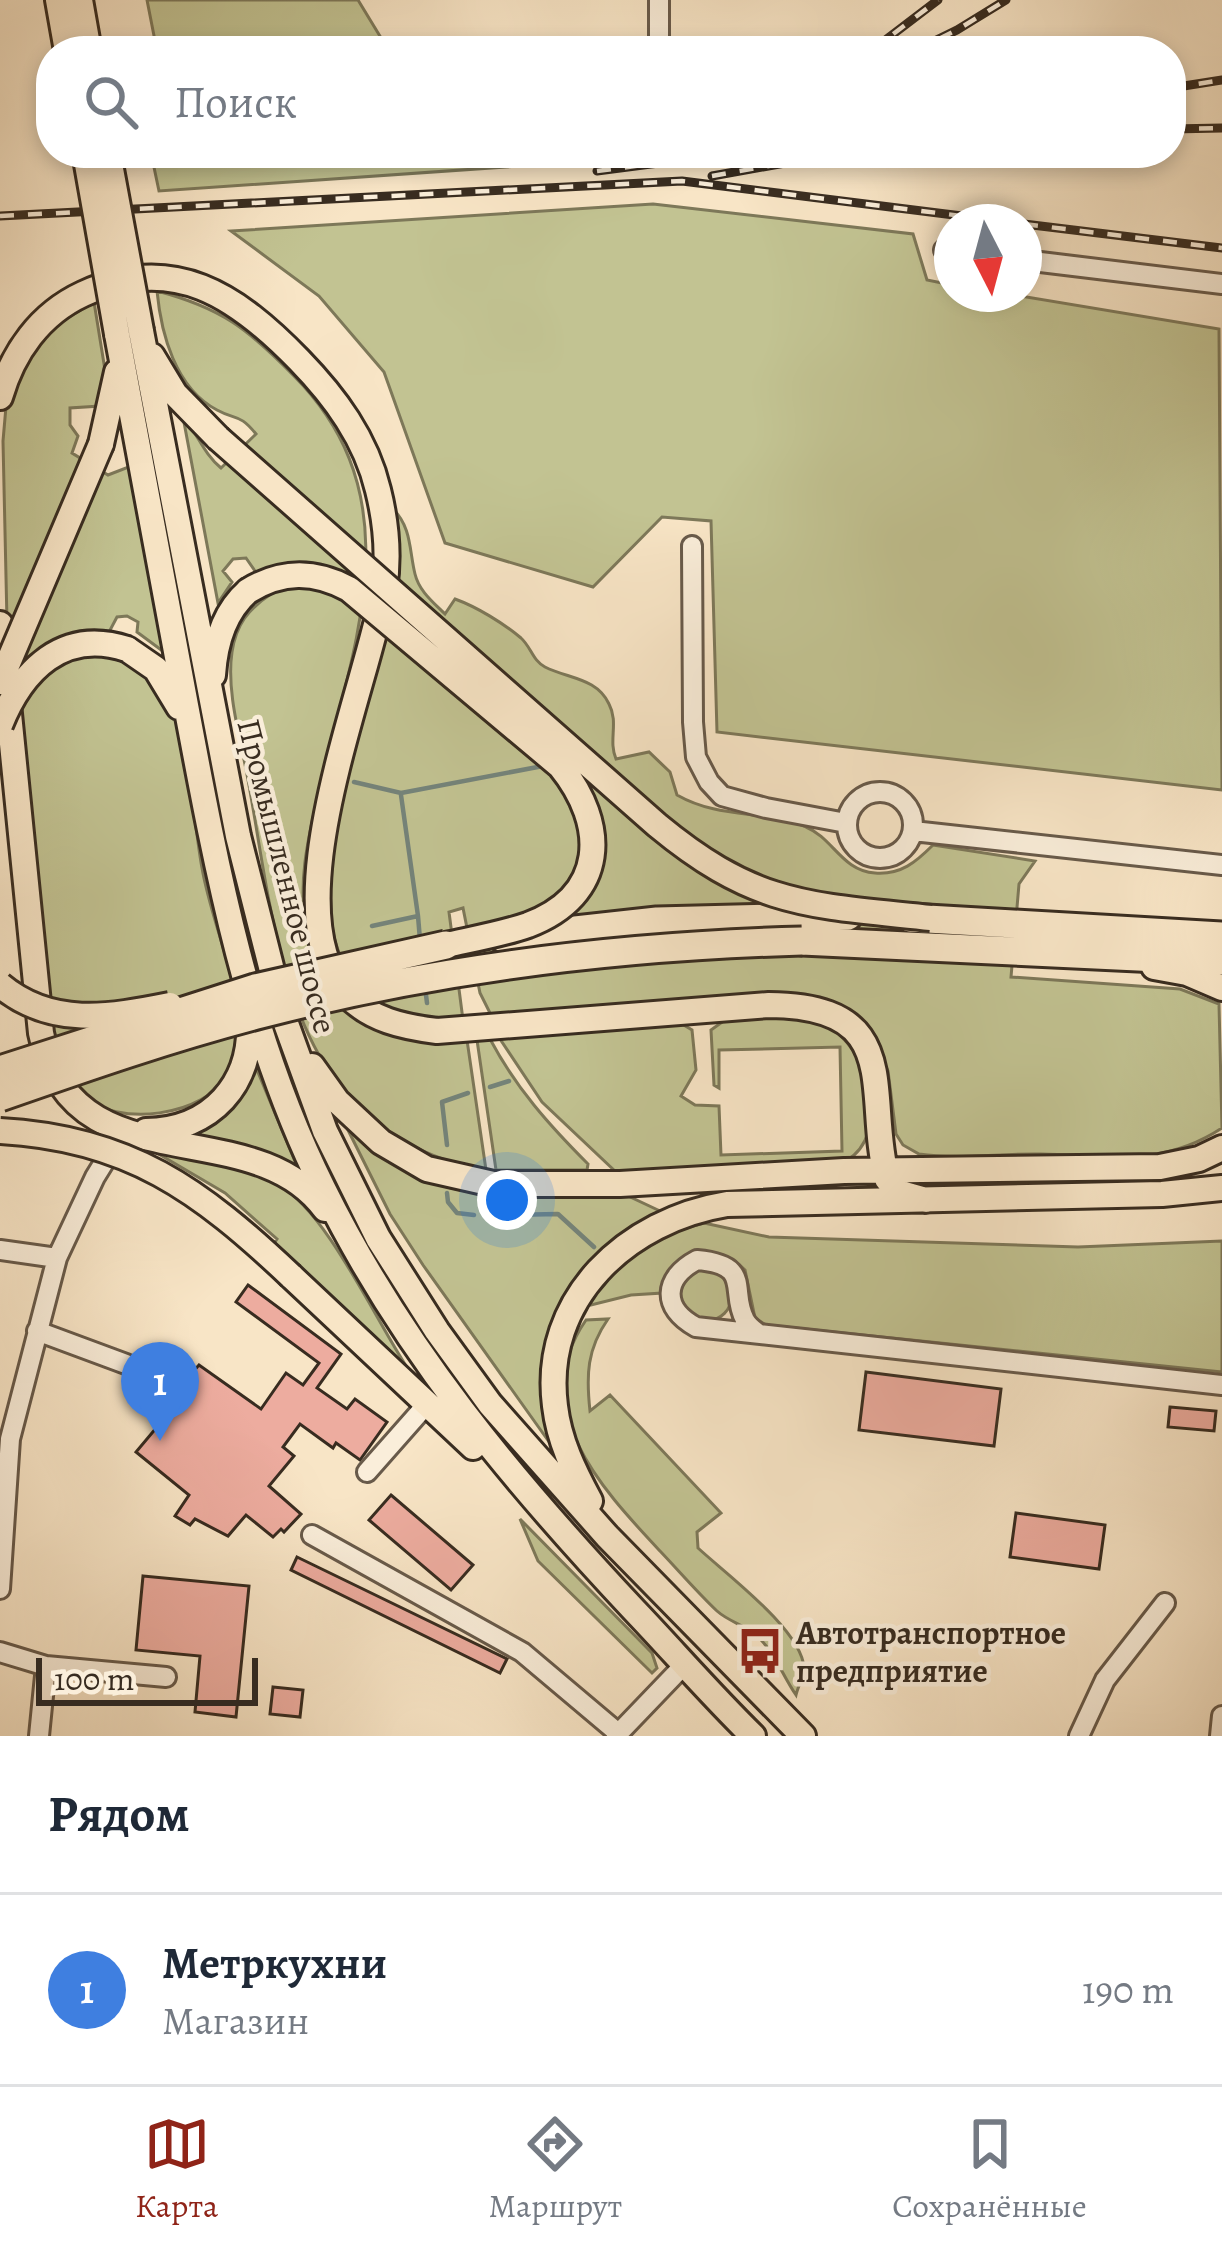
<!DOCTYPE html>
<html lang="ru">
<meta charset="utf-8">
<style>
:root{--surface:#fff;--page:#f6f6f7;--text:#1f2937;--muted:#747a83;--line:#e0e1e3;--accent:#8f2418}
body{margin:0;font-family:Alegreya,serif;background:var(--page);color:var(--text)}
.compass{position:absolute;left:934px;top:204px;width:108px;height:108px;border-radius:50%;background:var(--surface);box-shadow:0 6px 18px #0003;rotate:174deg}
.scale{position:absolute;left:36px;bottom:30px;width:222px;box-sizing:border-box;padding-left:12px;border:6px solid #382c20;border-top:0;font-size:33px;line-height:42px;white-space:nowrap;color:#382c20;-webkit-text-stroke:9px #faeeda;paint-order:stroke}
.you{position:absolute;left:507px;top:1200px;width:42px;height:42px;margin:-30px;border:9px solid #fff;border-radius:50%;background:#1a73e8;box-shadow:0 0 0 18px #1a73e833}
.badge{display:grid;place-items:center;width:78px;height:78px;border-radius:50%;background:var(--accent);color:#fff;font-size:39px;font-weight:700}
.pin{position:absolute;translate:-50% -99px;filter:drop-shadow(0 3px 6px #0008)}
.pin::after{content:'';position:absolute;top:63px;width:42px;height:36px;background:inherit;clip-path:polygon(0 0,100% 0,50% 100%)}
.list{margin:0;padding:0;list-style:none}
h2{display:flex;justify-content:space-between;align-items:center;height:156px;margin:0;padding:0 48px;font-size:51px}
h2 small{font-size:39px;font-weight:400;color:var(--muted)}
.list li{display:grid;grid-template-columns:78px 1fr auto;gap:36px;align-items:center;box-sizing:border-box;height:192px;padding:0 48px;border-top:3px solid var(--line)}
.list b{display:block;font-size:45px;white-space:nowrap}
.list p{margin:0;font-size:39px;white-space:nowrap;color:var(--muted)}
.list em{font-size:39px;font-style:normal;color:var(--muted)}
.icon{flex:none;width:66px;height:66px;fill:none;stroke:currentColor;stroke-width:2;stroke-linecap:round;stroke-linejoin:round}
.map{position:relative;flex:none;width:1222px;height:1736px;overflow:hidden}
.search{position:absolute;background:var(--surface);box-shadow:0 6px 18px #0003;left:36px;right:36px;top:36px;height:132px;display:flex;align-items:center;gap:30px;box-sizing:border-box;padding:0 42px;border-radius:48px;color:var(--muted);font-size:45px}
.sheet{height:348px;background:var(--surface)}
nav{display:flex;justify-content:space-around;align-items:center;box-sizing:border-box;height:168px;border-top:3px solid var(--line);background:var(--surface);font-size:33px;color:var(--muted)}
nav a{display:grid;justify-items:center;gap:6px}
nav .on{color:var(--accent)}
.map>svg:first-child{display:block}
</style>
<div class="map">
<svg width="1222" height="1736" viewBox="0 0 1222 1736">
<rect width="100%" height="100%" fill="#f8e5c6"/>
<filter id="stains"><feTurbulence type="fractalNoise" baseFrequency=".00167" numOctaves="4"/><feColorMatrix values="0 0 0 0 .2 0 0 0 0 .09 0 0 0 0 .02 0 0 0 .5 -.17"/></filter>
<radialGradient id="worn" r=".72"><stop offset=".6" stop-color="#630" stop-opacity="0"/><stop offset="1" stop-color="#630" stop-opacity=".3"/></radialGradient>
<path fill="#c2c392" stroke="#7d7859" stroke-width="3" d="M147 0H358L389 51H157Z
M151 153H592L591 161 159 191Z
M653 204 913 234 927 280 952 285V294H1008L1219 329 1222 790 717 732 711 521 662 517 593 587 445 543 384 372 319 296 231 231Z
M157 291C222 308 248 329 294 376 416 499 353 646 319 791 308 837 296 888 308 936 312 953 323 970 332 985L467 1040 486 1170C426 1160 378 1133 339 1085 277 1007 266 875 248 780 241 740 226 692 232 652 236 625 248 609 271 594L246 558 233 559 223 571 232 582 218 603 183 417C198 434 203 453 221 468L256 434C239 413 237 421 217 410 175 388 161 333 157 291Z
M94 302 105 370 100 406 70 408V425L78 436 72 453 108 475 131 466 164 652 137 632 138 622 127 616 117 617 109 632V658L139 662C148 673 163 684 169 697 188 731 194 826 202 868 210 915 232 963 237 1010 239 1031 239 1054 229 1073 206 1117 116 1128 82 1095 65 1078 59 1050 53 1028L7 622 3 441 7 395 43 333Z
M393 509C412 528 409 550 415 574 419 591 433 602 445 614L455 599C477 607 503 623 521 638 531 647 533 661 545 667 569 679 597 678 609 704 619 723 608 740 616 759L649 752 670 772 677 795C721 820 765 809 806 827 833 838 842 871 875 873 901 875 916 862 933 845L1035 861 1019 884 1011 977 1180 989 1219 1004 1222 1128C1161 1168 1109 1155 1041 1154 1000 1153 959 1160 919 1154L903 1145 896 1134 888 1071 870 1036 826 1003 778 993 493 1019 480 993 463 908 449 912 463 1020C363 1022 327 973 328 876Z
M751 1018C776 1018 803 1015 826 1026 870 1047 892 1134 846 1161L616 1172 542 1102 500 1039 682 1024 692 1030 696 1070 681 1096 695 1105 719 1106 721 1155 842 1151 840 1047 719 1050V1088L714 1085 711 1030 725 1020Z
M490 1039C516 1088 549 1125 588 1164L587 1170H496L477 1040Z
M255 1065 299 1171 169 1137 237 1100Z
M345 1124 416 1176 447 1187 492 1197 628 1196 660 1211C556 1266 525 1340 557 1453L423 1265 390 1214Z
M145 1146C189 1157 239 1163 279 1185 329 1214 377 1324 412 1375L273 1245 277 1239 225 1193Z
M704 1223 769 1237 1078 1247 1222 1241V1372L766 1325 755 1318 745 1270C715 1240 669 1249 662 1293L631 1295 583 1307C622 1259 642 1239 704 1223Z
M680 1295a26 26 0 1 1 52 0a26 26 0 1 1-52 0Z
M608 1319C587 1349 586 1375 590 1411L610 1395 721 1513 697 1532 698 1548C726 1574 802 1630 804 1668 804 1676 798 1686 796 1695 782 1675 775 1652 756 1635 744 1625 728 1621 717 1611 697 1592 679 1571 660 1551 602 1489 525 1408 586 1320Z
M520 1519 652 1653 657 1668 652 1673 538 1561Z"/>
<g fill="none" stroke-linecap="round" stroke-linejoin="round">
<path stroke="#75847b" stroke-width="4.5" d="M354 782 401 793 543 766
M418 916 420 940
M372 926 418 916 401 795
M425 987 427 1003
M490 1087 509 1081
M447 1145 442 1102 468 1093
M447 1193 448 1202 457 1213 474 1215
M506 1215 558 1214 594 1247"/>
</g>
<path fill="#edac9f" stroke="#382c20" stroke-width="3" d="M248 1285 341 1354 317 1388 347 1409 355 1399 387 1422 360 1460 336 1443 333 1448 300 1424 283 1447 294 1456 269 1486 301 1514 284 1532 281 1529 273 1537 246 1515 228 1536 195 1519 190 1525 175 1516 189 1495 136 1452 183 1396 176 1391 199 1365 261 1409 286 1373 303 1385 319 1363 236 1302Z
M866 1372 1001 1389 994 1446 859 1430Z
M1170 1407 1216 1411 1214 1431 1168 1427Z
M391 1495 473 1565 451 1590 369 1520Z
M1016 1513 1105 1525 1099 1569 1010 1557Z
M297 1557 507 1659 500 1673 291 1570Z
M143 1576 249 1586 236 1717 195 1712 200 1656 136 1650Z
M273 1687 303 1690 300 1717 270 1714Z"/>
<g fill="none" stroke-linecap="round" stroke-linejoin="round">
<defs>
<path id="minor" d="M659 0V51
M944 250 952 251
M1024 260 1222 284
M692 546 693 722 696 757 709 782 722 796 766 808 846 823
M847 825a33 33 0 1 1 66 0a33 33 0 1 1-66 0Z
M913 831 1222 865
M0 1250 57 1258 95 1177 116 1143
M37 1331 126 1364
M759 1334C754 1330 748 1326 745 1320 729 1291 754 1265 697 1260 663 1278 661 1308 696 1327L1222 1385
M367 1472 427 1404
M312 1535 522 1652 618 1733
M0 1589 10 1439 57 1258
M0 1652 46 1666
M39 1736 46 1666 166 1677
M616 1736 685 1664
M1079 1736 1105 1680 1165 1603
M1220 1736 1222 1716"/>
<path id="major" d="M58 0 67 51
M80 0 89 51
M141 331 238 836 284 1018 325 1131 378 1238 437 1331 490 1404 607 1536 803 1736
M117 334C140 456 163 578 185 700 216 866 247 1036 323 1188 402 1349 513 1481 634 1610 674 1652 712 1696 753 1736
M152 356 175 394 218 438
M0 397C13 352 40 314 83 294 173 252 237 296 299 360 335 397 366 439 378 490 386 522 389 558 384 590 366 690 271 910 346 994 370 1020 404 1027 437 1031L769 1005C907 1006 864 1093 887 1179L901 1193 926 1200
M101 444 117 372
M0 624 41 1033C71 1189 252 1109 325 1209
M127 649 156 669 179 707
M213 675C215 644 224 612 248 591
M1154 967 1187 973 1222 988
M312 1066 337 1101 381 1142 427 1169 493 1184H620L844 1171 1160 1167 1199 1159 1222 1148
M146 1131C211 1130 253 1084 249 1019
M291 1276 473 1447
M590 1501C574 1471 559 1441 555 1406 541 1298 628 1220 727 1204L1162 1194 1222 1188"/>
<path id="highway" d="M910 918 1222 936
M503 938 657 921 848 916
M802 941 1222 961"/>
</defs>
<use href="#minor" stroke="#685a4a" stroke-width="24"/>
<use href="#major" stroke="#382c20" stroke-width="30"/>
<use href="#highway" stroke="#382c20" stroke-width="33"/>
<use href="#minor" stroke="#faeeda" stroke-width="18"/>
<use href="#major" stroke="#f8e5c6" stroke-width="24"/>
<use href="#highway" stroke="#f8e5c6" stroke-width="27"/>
<defs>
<path id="rail" d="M871 51 938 0
M914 51 957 30 1006 0
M1171 88 1222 80
M1171 129 1222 128
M597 171 674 161 693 153
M712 176 841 153
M0 216 682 181 1010 222
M1024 224 1222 248"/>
</defs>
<use href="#rail" stroke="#382c20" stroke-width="9"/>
<use href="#rail" stroke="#faeeda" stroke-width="4.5" stroke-dasharray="14" stroke-linecap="butt"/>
<defs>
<path id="major-bridge" d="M85 153 117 334
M108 153 141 331
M218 438 657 825C756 907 809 905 931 918
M248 591C282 570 314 570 349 589L560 766C608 825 607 895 528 925 502 934 473 939 446 945
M0 682 101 444
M0 725C22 670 63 628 127 649
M0 985C51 1028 110 1017 170 1005
M0 1131C129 1138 200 1190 291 1276"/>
<path id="highway-bridge" d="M0 1070 255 988 446 945
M0 1097C86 1067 172 1037 261 1014 438 968 620 946 802 941"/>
</defs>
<use href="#major-bridge" stroke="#382c20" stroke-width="30" stroke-linecap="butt"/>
<use href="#highway-bridge" stroke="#382c20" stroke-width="33" stroke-linecap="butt"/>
<use href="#major-bridge" stroke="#f8e5c6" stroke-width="24"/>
<use href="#highway-bridge" stroke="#f8e5c6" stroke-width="27"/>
</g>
<defs>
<symbol id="bus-bare" viewBox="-9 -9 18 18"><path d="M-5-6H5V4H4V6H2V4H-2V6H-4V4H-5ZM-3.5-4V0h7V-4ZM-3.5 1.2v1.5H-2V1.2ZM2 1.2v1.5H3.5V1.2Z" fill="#8f2418" stroke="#faeeda" stroke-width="2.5" paint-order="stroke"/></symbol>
</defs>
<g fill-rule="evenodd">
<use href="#bus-bare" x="727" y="1618" width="66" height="66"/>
</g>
<g text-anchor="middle" stroke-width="9" stroke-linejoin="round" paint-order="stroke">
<g font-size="33" fill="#382c20" stroke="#faeeda">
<text transform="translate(288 876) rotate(76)" y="12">Промышленное шоссе</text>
</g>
<g font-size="33" font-weight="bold" fill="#382c20" stroke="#faeeda" text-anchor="start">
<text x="796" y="1644">Автотранспортное<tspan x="796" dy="38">предприятие</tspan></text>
</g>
</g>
<rect width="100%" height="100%" filter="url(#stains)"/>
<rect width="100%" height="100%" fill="url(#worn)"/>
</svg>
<svg class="compass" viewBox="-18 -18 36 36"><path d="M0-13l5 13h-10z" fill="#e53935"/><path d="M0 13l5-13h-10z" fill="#747a83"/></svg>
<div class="scale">100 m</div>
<div class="you"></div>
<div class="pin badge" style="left:160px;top:1441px;background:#3f7fe0">1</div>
<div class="search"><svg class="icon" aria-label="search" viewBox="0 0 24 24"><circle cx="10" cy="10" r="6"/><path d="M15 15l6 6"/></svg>Поиск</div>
</div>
<section class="sheet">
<h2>Рядом<small></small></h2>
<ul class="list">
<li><span class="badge" style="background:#3f7fe0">1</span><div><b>Метркухни</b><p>Магазин</p></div><em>190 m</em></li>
</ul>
</section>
<nav>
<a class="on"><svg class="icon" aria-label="map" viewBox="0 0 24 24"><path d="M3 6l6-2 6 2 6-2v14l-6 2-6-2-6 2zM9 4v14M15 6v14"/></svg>Карта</a>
<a><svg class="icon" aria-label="directions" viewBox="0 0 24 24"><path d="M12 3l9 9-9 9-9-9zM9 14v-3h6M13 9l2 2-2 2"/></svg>Маршрут</a>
<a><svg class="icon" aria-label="saved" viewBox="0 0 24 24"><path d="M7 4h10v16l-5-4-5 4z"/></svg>Сохранённые</a>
</nav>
